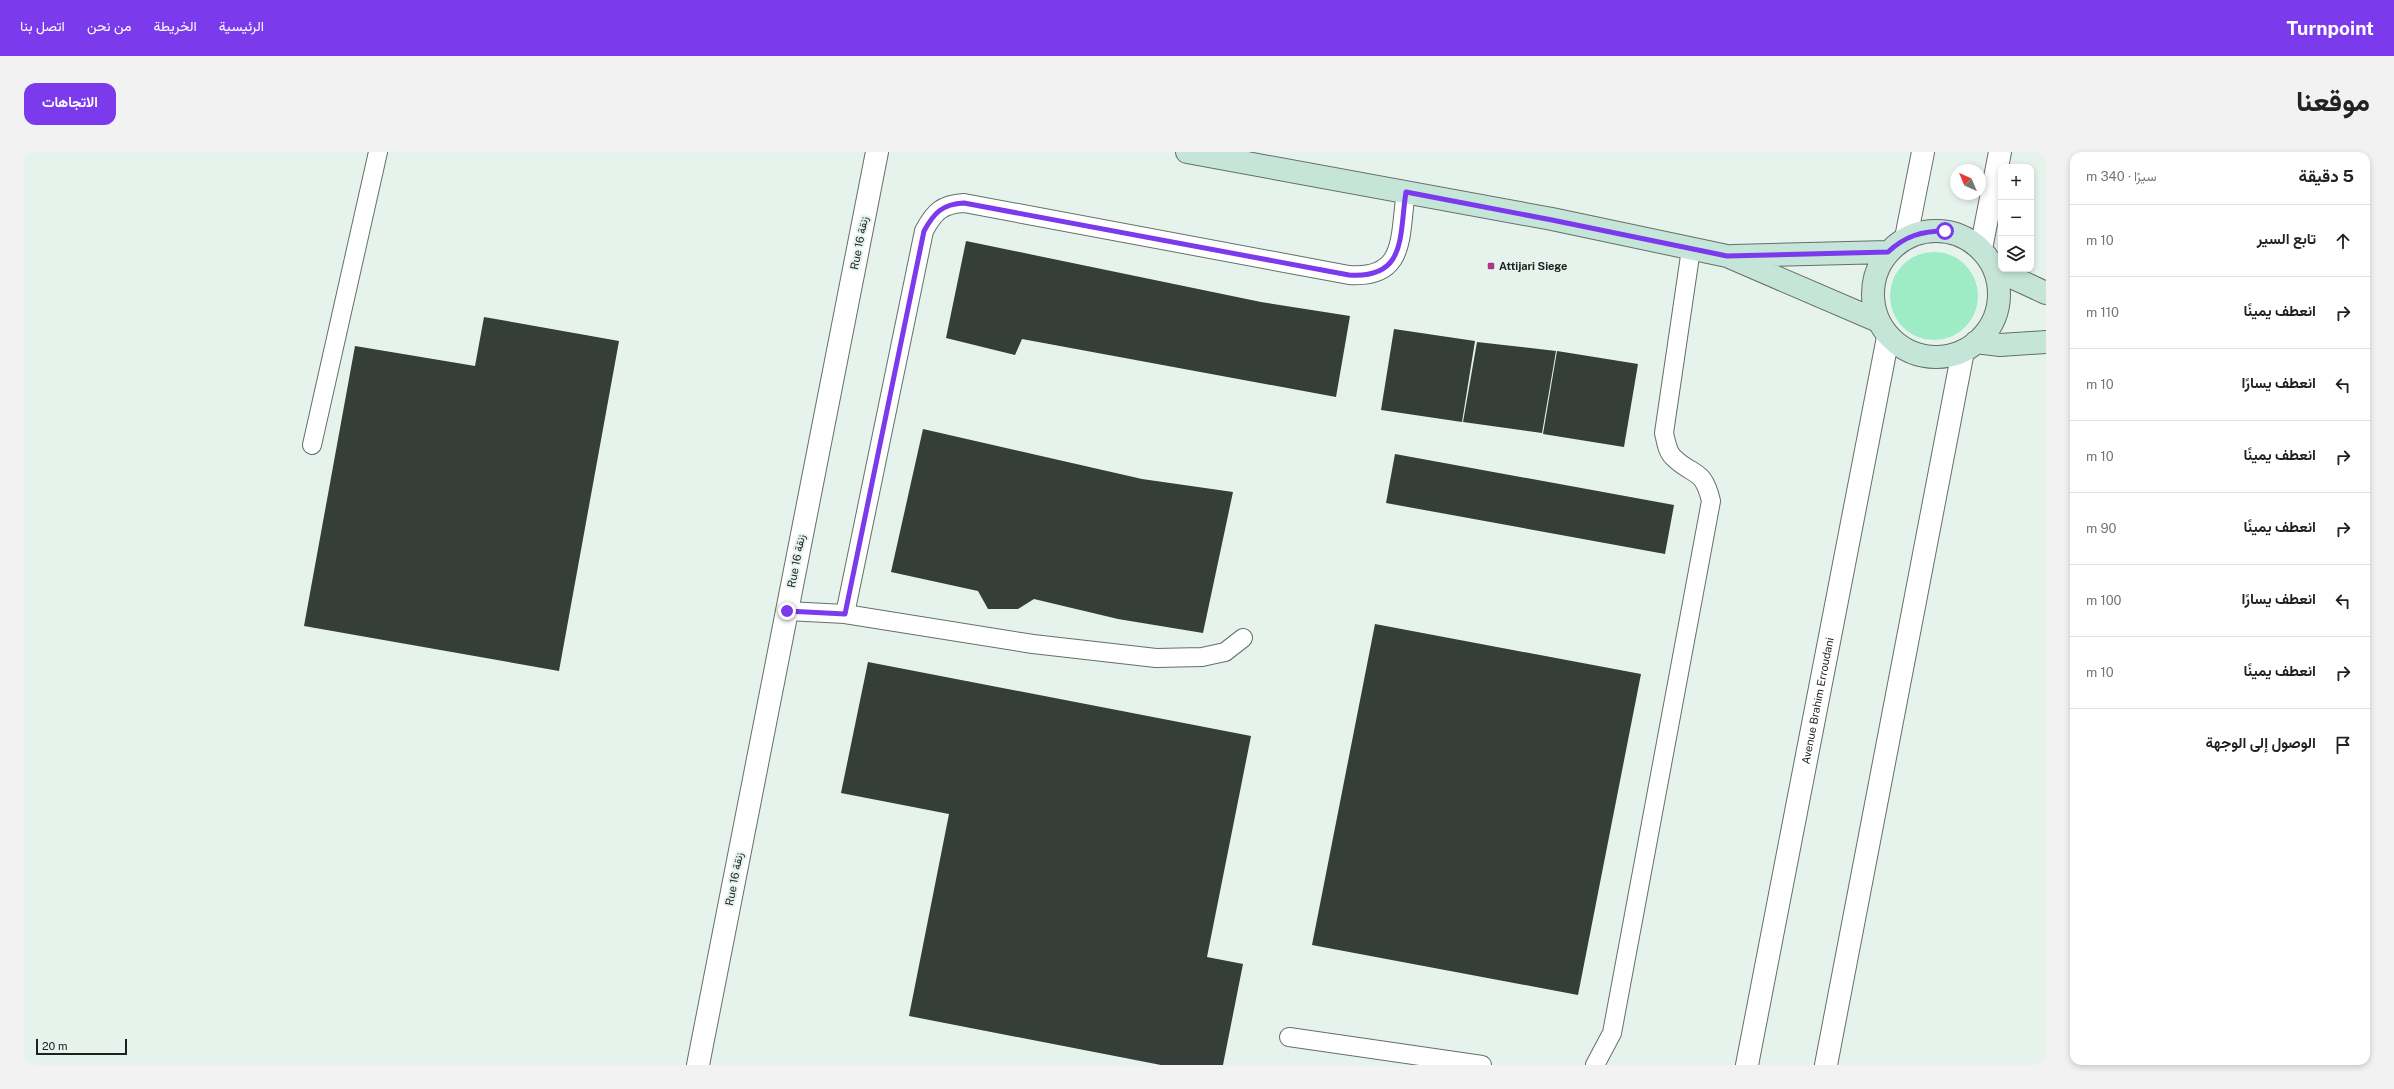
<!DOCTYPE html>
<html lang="ar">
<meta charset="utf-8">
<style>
:root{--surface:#fff;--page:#f2f2f2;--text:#222;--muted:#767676;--line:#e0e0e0;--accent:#7c3aed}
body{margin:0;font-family:"Public Sans",Vazirmatn,sans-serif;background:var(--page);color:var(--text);direction:rtl}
.controls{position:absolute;right:12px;top:12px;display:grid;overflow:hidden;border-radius:8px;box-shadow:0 2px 6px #0003}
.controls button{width:36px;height:36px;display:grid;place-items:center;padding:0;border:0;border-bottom:1px solid var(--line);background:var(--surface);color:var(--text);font:20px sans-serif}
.compass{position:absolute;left:1926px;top:12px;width:36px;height:36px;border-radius:50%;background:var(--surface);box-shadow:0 2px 6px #0003;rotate:316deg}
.scale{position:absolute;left:12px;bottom:10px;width:91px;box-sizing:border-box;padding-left:4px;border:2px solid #1d211f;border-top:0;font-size:11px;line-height:14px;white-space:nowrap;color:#1d211f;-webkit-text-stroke:3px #e6f2ec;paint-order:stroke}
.stop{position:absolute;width:12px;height:12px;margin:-9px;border:3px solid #7c3aed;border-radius:50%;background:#fff}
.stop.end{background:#7c3aed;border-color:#fff;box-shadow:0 1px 4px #0008}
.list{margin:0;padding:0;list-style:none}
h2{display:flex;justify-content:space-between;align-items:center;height:52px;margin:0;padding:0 16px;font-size:17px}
h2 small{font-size:13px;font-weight:400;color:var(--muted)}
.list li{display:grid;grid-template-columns:26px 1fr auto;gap:12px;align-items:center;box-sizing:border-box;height:72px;padding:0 16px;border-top:1px solid var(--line)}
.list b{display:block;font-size:15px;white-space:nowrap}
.list em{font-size:13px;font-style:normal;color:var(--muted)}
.icon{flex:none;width:22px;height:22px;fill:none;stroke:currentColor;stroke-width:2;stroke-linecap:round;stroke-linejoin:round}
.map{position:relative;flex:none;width:2022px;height:913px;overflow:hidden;direction:ltr;border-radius:12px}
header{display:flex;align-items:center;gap:24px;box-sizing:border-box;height:56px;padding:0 20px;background:var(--accent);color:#fff}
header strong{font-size:19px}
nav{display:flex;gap:22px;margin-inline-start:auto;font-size:14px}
.intro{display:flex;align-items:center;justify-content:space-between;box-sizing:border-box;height:96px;padding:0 24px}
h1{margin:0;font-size:28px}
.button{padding:10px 18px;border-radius:12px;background:var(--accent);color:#fff;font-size:14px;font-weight:700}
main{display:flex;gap:24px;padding:0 24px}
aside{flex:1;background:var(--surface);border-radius:12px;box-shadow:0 2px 6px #0003}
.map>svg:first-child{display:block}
</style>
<header>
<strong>Turnpoint</strong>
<nav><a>الرئيسية</a><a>الخريطة</a><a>من نحن</a><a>اتصل بنا</a></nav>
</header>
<div class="intro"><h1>موقعنا</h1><a class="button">الاتجاهات</a></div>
<main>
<aside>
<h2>5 دقيقة<small>سيرًا · 340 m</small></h2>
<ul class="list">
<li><svg class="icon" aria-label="ahead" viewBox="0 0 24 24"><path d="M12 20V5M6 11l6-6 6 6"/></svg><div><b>تابع السير</b></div><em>10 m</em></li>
<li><svg class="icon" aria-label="right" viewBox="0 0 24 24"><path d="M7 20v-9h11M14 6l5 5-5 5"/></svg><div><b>انعطف يمينًا</b></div><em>110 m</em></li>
<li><svg class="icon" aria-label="left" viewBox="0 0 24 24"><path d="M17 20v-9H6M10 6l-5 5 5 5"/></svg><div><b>انعطف يسارًا</b></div><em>10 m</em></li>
<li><svg class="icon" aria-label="right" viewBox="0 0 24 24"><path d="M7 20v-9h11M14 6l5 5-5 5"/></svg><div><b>انعطف يمينًا</b></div><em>10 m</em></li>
<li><svg class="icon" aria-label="right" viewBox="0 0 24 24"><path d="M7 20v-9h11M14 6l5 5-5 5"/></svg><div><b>انعطف يمينًا</b></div><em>90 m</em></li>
<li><svg class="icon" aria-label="left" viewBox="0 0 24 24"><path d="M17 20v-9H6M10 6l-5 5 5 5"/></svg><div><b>انعطف يسارًا</b></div><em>100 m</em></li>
<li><svg class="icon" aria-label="right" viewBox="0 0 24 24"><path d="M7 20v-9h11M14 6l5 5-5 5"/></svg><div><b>انعطف يمينًا</b></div><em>10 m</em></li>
<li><svg class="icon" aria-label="arrive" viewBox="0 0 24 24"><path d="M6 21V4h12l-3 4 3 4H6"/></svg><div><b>الوصول إلى الوجهة</b></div></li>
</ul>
</aside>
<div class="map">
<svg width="2022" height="913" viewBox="0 0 2022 913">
<rect width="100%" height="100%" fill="#e6f2ec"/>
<path fill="#9decc5" d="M1866 144a44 44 0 1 1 88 0a44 44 0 1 1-88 0Z"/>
<path fill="#353e39" d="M942 89 1237 150 1326 164 1312 245 998 187 991 203 922 186Z
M460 165 595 189 535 519 280 474 331 194 451 214Z
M1370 177 1451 189 1438 270 1357 258Z
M1453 190 1532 199 1518 281 1439 270Z
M1533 199 1614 212 1600 295 1519 282Z
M899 277 1118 327 1209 340 1179 481 1094 467 1010 447 994 457H964L954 439 867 420Z
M1371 302 1650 353 1641 402 1362 351Z
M1351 472 1617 522 1554 843 1288 793Z
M844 510 1227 584 1183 805 1219 812 1199 913H1137L885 864 925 662 817 641Z"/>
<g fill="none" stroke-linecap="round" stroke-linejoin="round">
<defs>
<path id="service" d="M288 293 354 0
M763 459 821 462 1009 492 1132 506 1178 505 1201 500 1219 486
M821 462 900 79C910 60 918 52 940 51L1325 123C1383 127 1375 84 1382 40
M1265 885 1458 913
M1571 913 1588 881 1687 349C1679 315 1669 325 1649 305 1643 299 1642 289 1640 281L1667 97"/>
<g id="minor">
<path d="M1882 86 1899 0"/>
<path d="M1957 97 1976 0"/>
<path d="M674 913 853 0"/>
<path id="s1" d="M1723 913 1864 185"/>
<path d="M1802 913 1939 199"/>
</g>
<path id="secondary" d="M1163 0 1528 67 1703 104 1854 169
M1849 142a63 63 0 1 1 126 0a63 63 0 1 1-126 0Z
M1709 104 1864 100
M1970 117 2022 141
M1952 190 1976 193 2022 190"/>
</defs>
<use href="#service" stroke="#656f6a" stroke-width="20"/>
<use href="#minor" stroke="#656f6a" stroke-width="24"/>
<use href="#secondary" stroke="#656f6a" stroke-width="24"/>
<use href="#service" stroke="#fff" stroke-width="18"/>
<use href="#minor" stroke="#fff" stroke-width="22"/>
<use href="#secondary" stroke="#c5e5d8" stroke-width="22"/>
</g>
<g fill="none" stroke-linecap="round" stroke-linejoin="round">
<path stroke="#7c3aed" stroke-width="5" d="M763 459 821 462 900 79C910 61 918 52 940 51L1325 123C1383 127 1375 84 1382 40L1528 68 1703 104 1864 100C1881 84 1898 79 1921 79"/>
</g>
<rect fill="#ae3589" stroke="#e6f2ec" stroke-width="1.5" x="1463" y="110" width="8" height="8" rx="2"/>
<g text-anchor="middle" stroke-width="4" stroke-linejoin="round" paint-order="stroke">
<g font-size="11" fill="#1d211f" stroke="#e6f2ec">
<text transform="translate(835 91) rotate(-79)" y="4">Rue 16 زنقة</text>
<text transform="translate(772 409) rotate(-79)" y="4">Rue 16 زنقة</text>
<text dy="4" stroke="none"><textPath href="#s1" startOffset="371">Avenue Brahim Erroudani</textPath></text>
<text transform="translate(710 727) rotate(-79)" y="4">Rue 16 زنقة</text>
</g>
<g font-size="11" font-weight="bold" fill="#1d211f" stroke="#e6f2ec" text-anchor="start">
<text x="1475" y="118">Attijari Siege</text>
</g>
</g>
</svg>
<div class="controls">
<button>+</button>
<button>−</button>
<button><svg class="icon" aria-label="layers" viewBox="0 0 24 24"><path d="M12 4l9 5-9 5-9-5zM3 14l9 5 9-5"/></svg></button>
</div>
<svg class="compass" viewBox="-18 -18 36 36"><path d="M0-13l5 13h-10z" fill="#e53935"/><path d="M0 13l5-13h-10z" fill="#767676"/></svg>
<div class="scale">20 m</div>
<div class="stop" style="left:1921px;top:79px"></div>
<div class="stop end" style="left:763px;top:459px"></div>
</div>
</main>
